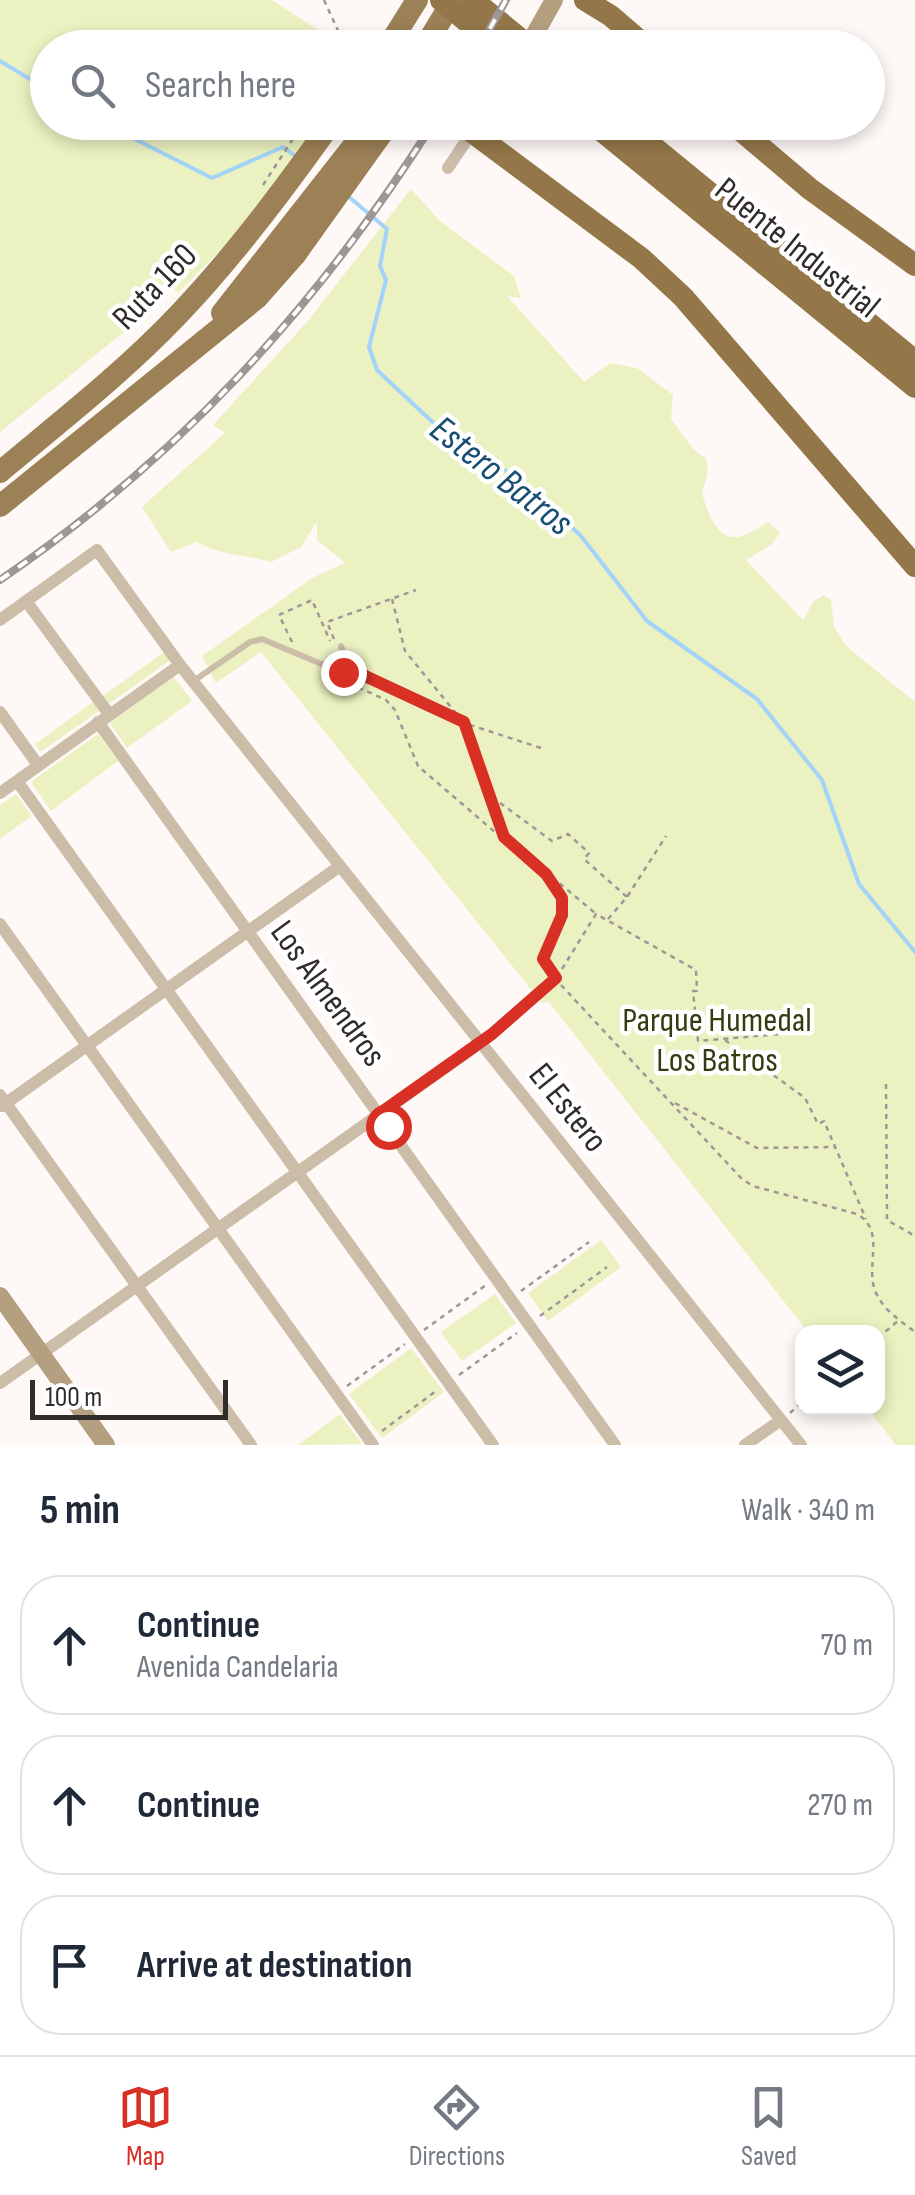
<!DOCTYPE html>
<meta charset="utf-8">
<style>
:root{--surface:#fff;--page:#f2f2f3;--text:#1f2937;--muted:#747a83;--line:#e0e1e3;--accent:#d93025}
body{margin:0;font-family:"Sofia Sans Condensed",sans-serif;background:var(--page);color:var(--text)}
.controls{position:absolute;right:30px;bottom:30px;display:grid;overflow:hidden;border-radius:20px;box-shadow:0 5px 15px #0003}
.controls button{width:90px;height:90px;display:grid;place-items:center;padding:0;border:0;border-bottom:2px solid var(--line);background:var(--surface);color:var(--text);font:50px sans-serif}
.scale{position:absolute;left:30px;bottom:25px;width:198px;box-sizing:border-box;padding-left:10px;border:5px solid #312c2a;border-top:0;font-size:28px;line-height:35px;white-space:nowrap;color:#312c2a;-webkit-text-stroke:8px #fff;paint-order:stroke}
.stop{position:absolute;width:30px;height:30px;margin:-22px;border:8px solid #d93025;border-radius:50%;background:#fff}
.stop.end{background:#d93025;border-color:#fff;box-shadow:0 2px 10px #0008}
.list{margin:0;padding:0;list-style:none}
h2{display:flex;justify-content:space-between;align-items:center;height:130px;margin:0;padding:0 40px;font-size:42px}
h2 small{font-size:32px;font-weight:400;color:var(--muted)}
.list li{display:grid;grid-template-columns:65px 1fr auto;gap:30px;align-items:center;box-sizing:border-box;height:140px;margin:0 20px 20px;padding:0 20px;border:2px solid var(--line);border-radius:40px}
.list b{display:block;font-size:38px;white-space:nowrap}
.list p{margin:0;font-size:32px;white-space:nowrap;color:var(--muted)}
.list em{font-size:32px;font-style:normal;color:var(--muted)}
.icon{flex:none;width:55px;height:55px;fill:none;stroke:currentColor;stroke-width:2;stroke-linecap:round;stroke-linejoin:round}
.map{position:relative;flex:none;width:915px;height:1445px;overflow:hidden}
.search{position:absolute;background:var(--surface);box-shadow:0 5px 15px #0003;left:30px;right:30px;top:30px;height:110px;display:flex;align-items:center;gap:25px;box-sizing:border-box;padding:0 35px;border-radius:55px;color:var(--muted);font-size:38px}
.sheet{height:610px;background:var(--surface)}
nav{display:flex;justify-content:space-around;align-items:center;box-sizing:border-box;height:140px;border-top:2px solid var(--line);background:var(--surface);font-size:28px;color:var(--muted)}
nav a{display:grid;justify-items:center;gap:5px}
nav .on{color:var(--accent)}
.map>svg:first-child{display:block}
</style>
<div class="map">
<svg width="915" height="1445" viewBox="0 0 915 1445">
<rect width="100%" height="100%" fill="#fef9f7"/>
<path fill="#ebf1c1" d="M0 0H272L323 33 332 47 48 48V122L323 123 227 243 179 292 164 285 135 323 0 432Z
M411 189 440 221 514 276 521 298 507 296 584 382 610 363 637 368 673 395 671 419 693 449 706 459 708 472 702 493C706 508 716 540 737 537 747 536 760 527 768 522L780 533 772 544 746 560 803 620 813 602 824 595 831 600 834 627 846 646 915 702V1445H896L867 1408H878V1332H808L548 1001 542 1003 261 652 216 683 202 656 312 578 345 563 317 540V521L301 547 271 562C243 554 222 556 197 542L171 552 142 507 225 433 213 425 307 322Z
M167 650 173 658 109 704 103 696Z
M174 677 192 701 127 748 110 723Z
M93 702 100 710 41 752 35 744Z
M98 734 118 761 51 811 31 782Z
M16 794 32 816 0 839V805Z
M601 1240 621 1267 548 1321 528 1293Z
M495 1294 516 1323 462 1361 441 1332Z
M411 1348 444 1392 382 1438 349 1394Z
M340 1414 362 1444 298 1445Z"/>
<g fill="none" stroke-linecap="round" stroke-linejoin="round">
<path stroke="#a3d3f8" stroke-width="4" d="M0 61 48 90
M101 122 212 178 283 147 298 158
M349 197 387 229 380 266 386 280 369 347 377 370 441 430 520 480 581 536 647 621 757 699 822 780 859 884 915 952"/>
<path stroke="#9d9896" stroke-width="2.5" stroke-dasharray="5 5" stroke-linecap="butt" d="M324 0 346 48
M263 185 304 122
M392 599 405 651 464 723 502 833
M334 639 327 622 416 590
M292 642 279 615 312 600 330 641
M361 674 464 723 544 749
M349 683 386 700 395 710 418 766 553 882C574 913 551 929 543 959L549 971
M492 797 552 841 568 834 589 853 584 859 627 897
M552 877 595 913
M608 919 627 897 666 836
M562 969 596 914 696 970 697 991H693L698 1041 780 1034
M561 985 742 1179 753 1186 857 1214C887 1231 864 1267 876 1293 884 1311 901 1321 915 1332
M725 1040 805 1098 818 1124 824 1121 866 1219
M886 1084 887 1220 915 1236
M675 1103 757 1148 835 1147
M521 1291 589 1242
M540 1316 607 1267
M424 1330 486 1285
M878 1338 899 1320
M459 1375 517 1333
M347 1386 405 1344
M790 1413 802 1402
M382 1431 436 1391"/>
<path stroke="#ccbda9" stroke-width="6" d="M195 680 250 642 262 639 343 673 350 669 341 646
M481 1042 555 978"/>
<path stroke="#ccbda9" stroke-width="12" d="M448 168 472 132
M26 601 109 714
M0 620 97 550 180 665 801 1445
M0 712 38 765
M98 722 615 1445
M17 781 493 1445
M0 793 180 665
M0 924 373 1445
M0 1095 251 1445
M2 1106 340 866
M0 1383 480 1043
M745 1445 781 1420"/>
<path stroke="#b49f81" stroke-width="18" d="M527 48 554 0
M0 1296 106 1445"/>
<path stroke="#9c8056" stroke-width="22" d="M387 48 417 0
M424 48 453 0
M222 313 372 122
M0 472C61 421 124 372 179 314 235 255 284 189 332 122
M0 506 257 298 295 255 390 122"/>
<path stroke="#947749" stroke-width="22" d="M441 0 499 48
M473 0 531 48
M585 0 611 16 648 48
M591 122 915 387
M623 122 915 361
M731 122 810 189 915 265
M472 132 641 258 683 297 915 566"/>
<defs>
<path id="rail" d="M479 48 506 0
M0 580C180 457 318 306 434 122"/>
</defs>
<use href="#rail" stroke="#9c9795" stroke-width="8"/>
<use href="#rail" stroke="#fff" stroke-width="4" stroke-dasharray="11" stroke-linecap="butt"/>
</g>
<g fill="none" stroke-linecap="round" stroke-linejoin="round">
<path stroke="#d93025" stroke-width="12" d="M343 672 350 669 464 722 504 837 546 874 562 898V915L543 959 556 978 492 1034 379 1114 388 1126"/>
</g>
<g text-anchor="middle" stroke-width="9" stroke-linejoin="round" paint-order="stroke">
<g font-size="35" fill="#312c2a" stroke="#fff">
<text transform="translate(798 247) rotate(39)" y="12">Puente Industrial</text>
<text transform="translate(154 286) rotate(-46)" y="12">Ruta 160</text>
<text transform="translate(329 993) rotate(54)" y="12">Los Almendros</text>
<text transform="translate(569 1107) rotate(51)" y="12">El Estero</text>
</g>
<g font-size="35" fill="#373b11" stroke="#fff">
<text x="717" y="1031">Parque Humedal<tspan x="717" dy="40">Los Batros</tspan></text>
</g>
<g font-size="38" font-style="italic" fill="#174e71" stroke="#fff">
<text transform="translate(502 475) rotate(38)" y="13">Estero Batros</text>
</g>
</g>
</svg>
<div class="controls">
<button><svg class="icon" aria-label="layers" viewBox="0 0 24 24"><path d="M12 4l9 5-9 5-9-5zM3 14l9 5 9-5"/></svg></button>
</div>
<div class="scale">100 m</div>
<div class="stop" style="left:388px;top:1126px"></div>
<div class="stop end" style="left:343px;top:672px"></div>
<div class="search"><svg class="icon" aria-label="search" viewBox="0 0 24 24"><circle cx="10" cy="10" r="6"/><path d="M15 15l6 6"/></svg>Search here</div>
</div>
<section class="sheet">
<h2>5 min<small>Walk · 340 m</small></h2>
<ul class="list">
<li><svg class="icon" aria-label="ahead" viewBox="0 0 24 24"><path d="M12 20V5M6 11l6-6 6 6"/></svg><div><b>Continue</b><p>Avenida Candelaria</p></div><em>70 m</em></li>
<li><svg class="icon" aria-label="ahead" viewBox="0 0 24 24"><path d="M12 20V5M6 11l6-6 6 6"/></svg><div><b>Continue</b></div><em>270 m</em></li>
<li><svg class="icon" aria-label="arrive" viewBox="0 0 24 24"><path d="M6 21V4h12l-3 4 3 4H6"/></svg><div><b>Arrive at destination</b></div></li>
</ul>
</section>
<nav>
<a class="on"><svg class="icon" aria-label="map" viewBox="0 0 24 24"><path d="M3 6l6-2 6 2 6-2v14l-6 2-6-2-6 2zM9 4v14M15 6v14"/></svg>Map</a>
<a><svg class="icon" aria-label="directions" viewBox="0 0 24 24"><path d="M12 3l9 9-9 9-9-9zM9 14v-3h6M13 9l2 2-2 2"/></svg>Directions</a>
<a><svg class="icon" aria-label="saved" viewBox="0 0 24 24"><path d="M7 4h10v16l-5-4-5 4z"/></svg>Saved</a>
</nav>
